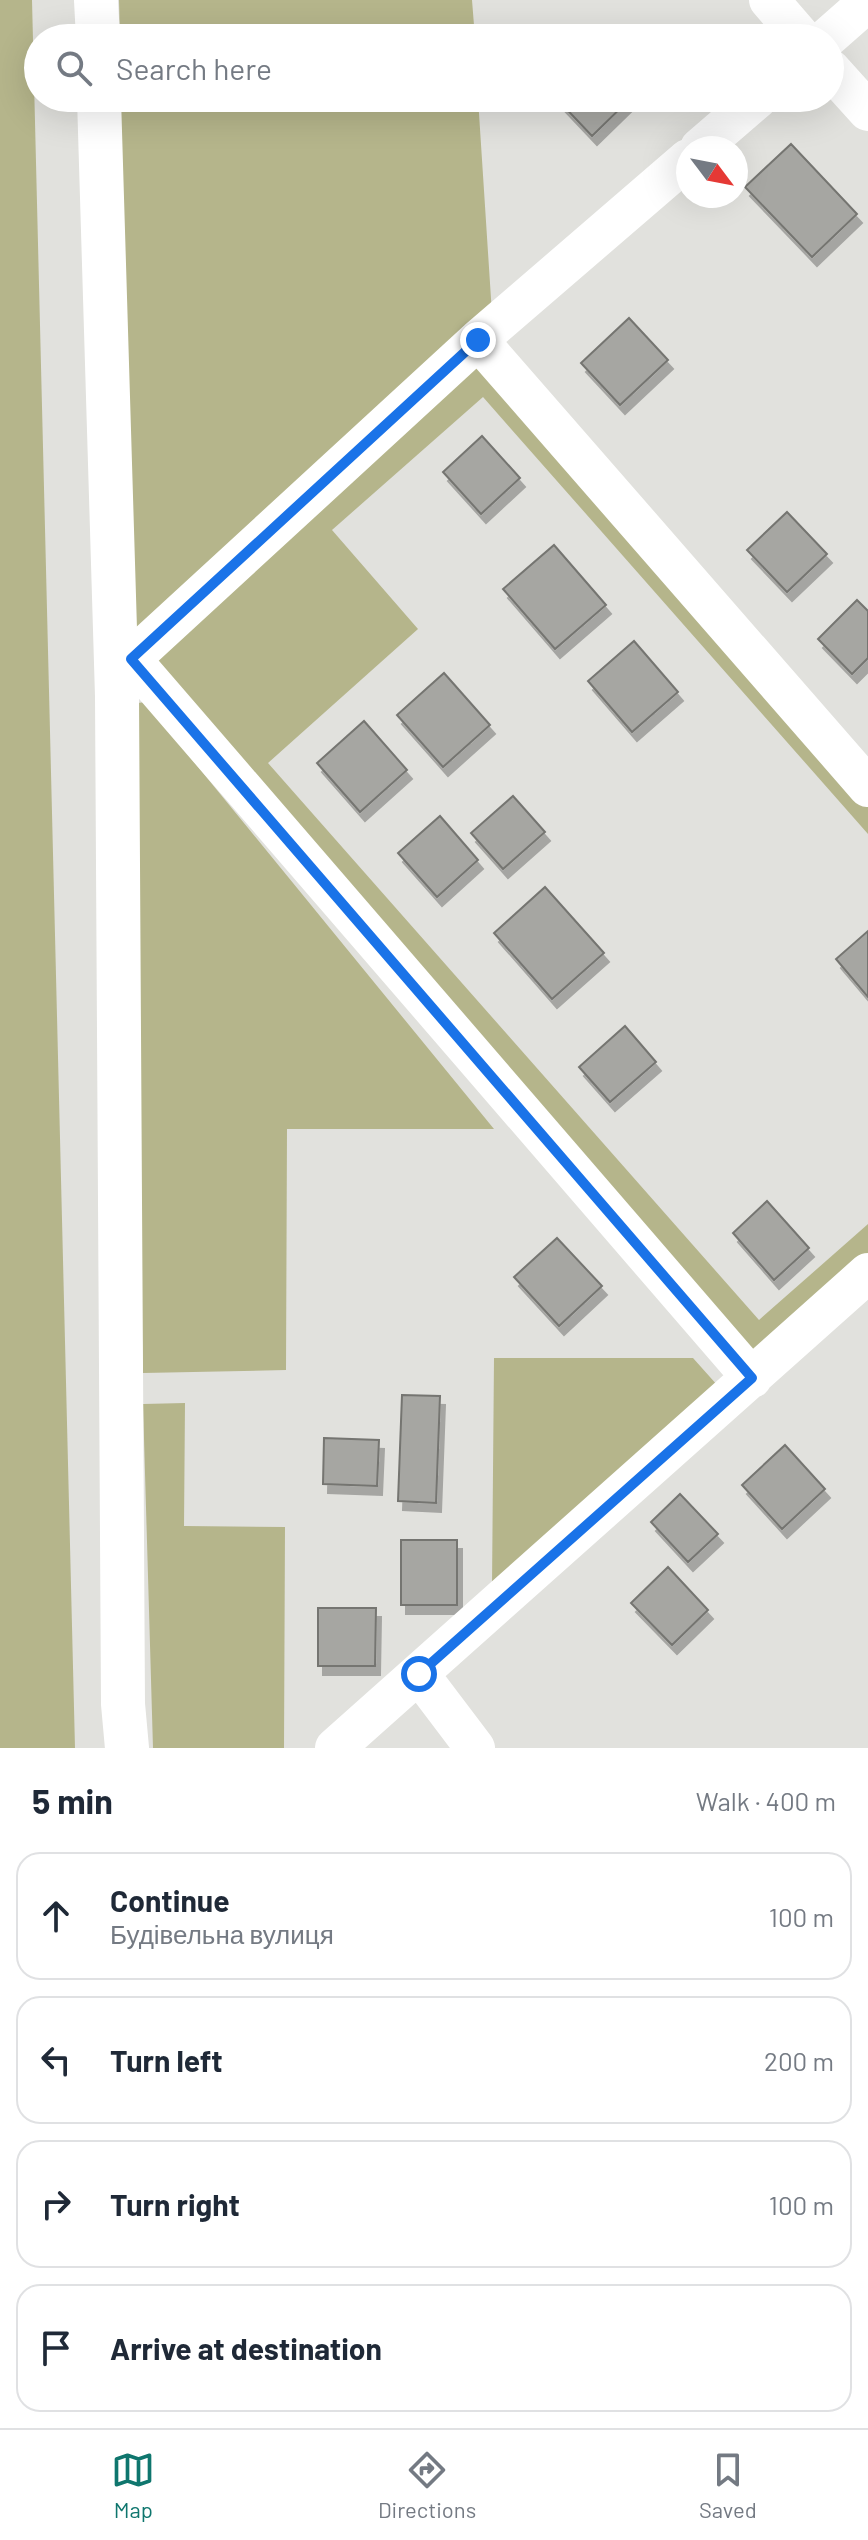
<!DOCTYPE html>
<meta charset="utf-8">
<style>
:root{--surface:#fff;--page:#f2f2f3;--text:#1f2937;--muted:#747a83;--line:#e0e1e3;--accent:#0f766e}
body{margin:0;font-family:Barlow,sans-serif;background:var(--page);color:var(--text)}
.compass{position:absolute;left:676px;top:136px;width:72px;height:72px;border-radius:50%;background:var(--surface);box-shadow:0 8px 32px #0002;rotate:122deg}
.stop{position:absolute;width:24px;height:24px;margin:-18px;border:6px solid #1a73e8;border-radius:50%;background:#fff}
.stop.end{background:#1a73e8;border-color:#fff;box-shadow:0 2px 8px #0008}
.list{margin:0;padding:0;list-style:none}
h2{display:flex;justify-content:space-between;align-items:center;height:104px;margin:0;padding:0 32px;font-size:34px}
h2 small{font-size:26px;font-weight:400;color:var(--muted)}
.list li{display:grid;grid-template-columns:52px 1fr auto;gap:24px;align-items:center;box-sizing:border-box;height:128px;margin:0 16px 16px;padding:0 16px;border:2px solid var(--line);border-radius:24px}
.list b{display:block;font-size:30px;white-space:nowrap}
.list p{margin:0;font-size:26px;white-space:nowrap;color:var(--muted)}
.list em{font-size:26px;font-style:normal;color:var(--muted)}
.icon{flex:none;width:44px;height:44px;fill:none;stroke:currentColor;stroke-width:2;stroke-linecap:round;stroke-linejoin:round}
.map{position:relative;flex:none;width:868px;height:1748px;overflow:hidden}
.search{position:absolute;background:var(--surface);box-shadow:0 8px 32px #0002;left:24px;right:24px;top:24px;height:88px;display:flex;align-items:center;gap:20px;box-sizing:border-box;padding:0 28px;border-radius:44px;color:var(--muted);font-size:30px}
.sheet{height:680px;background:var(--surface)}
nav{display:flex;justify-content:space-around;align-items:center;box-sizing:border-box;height:112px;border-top:2px solid var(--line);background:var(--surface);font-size:22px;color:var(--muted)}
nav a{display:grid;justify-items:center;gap:4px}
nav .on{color:var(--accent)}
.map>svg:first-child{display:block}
</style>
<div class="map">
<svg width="868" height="1748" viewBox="0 0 868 1748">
<defs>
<filter id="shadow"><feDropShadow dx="5" dy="9" stdDeviation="0" flood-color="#0004"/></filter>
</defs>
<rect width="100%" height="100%" fill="#e1e1dd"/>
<path fill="#b5b58b" d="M0 0H32L75 1748H0Z
M119 0H472L475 38H120Z
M120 98H478L492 314 127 648Z
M476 355 868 803V834L483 397 332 530 418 629 268 763 759 1320 868 1224V1255L754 1356 148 656Z
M145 702 494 1129H287L286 1370 143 1373 125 705Z
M494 1358H693L718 1386 492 1586Z
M185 1403 184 1526 285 1527 284 1748H153L143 1404Z"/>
<path fill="#a6a6a2" stroke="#757571" stroke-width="2" filter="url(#shadow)" d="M556 98H631L592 136Z
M791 144 857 214 812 257 745 187Z
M629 318 668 360 620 405 581 363Z
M482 436 520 478 481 514 443 472Z
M787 512 827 554 787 592 747 550Z
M554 545 606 605 555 649 503 589Z
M857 600 868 611V658L852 674 818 639Z
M634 641 678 692 632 732 588 681Z
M444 673 490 725 443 767 397 715Z
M364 721 407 770 360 812 317 763Z
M513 796 545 832 503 869 471 833Z
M440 816 478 860 437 897 398 853Z
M545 887 604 953 552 999 494 933Z
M868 931V997L836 959Z
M625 1026 656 1062 610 1102 579 1067Z
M767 1201 809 1248 774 1280 733 1233Z
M557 1238 602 1286 559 1326 514 1277Z
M402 1395 440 1396 436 1503 398 1501Z
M324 1438 379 1440 377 1486 323 1484Z
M785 1445 825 1489 782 1529 742 1485Z
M680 1494 718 1534 688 1562 651 1522Z
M401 1540H457V1605H401Z
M668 1567 708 1610 672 1645 631 1603Z
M318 1608H376L375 1666H318Z"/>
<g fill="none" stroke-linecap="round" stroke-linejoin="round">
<path stroke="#fff" stroke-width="40" d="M769 0 802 38
M827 38 868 2
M830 69 868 111
M700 148 758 98
M478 340 868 787
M131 659 752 1378
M122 685 131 659 478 340 688 159
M419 1674 475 1748
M335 1748 868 1273"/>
<path stroke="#fff" stroke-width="44" d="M96 0 98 38
M99 98 117 696 123 1704 127 1748"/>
</g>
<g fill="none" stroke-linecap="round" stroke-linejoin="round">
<path stroke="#1a73e8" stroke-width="10" d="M419 1674 752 1378 131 659 478 340"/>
</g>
</svg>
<svg class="compass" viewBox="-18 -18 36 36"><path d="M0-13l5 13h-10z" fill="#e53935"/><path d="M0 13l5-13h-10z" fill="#747a83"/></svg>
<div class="stop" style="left:419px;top:1674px"></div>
<div class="stop end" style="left:478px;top:340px"></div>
<div class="search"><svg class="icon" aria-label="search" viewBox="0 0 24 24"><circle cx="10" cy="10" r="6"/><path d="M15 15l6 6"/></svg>Search here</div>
</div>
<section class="sheet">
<h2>5 min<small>Walk · 400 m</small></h2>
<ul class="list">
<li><svg class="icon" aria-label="ahead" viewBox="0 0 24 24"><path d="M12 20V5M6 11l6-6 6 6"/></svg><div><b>Continue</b><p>Будівельна вулиця</p></div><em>100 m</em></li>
<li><svg class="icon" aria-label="left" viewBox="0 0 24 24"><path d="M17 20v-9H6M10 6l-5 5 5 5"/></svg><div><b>Turn left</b></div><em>200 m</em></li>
<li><svg class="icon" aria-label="right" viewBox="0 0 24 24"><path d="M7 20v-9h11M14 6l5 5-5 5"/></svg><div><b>Turn right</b></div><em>100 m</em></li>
<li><svg class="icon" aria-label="arrive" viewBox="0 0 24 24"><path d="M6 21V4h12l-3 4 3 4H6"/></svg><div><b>Arrive at destination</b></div></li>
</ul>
</section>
<nav>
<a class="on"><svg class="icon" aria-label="map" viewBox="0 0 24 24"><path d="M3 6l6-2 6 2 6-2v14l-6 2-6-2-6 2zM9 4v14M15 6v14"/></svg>Map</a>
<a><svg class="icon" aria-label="directions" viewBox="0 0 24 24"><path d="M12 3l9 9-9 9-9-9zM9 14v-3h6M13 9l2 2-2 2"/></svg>Directions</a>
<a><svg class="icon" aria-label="saved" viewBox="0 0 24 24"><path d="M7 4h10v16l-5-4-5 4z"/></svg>Saved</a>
</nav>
